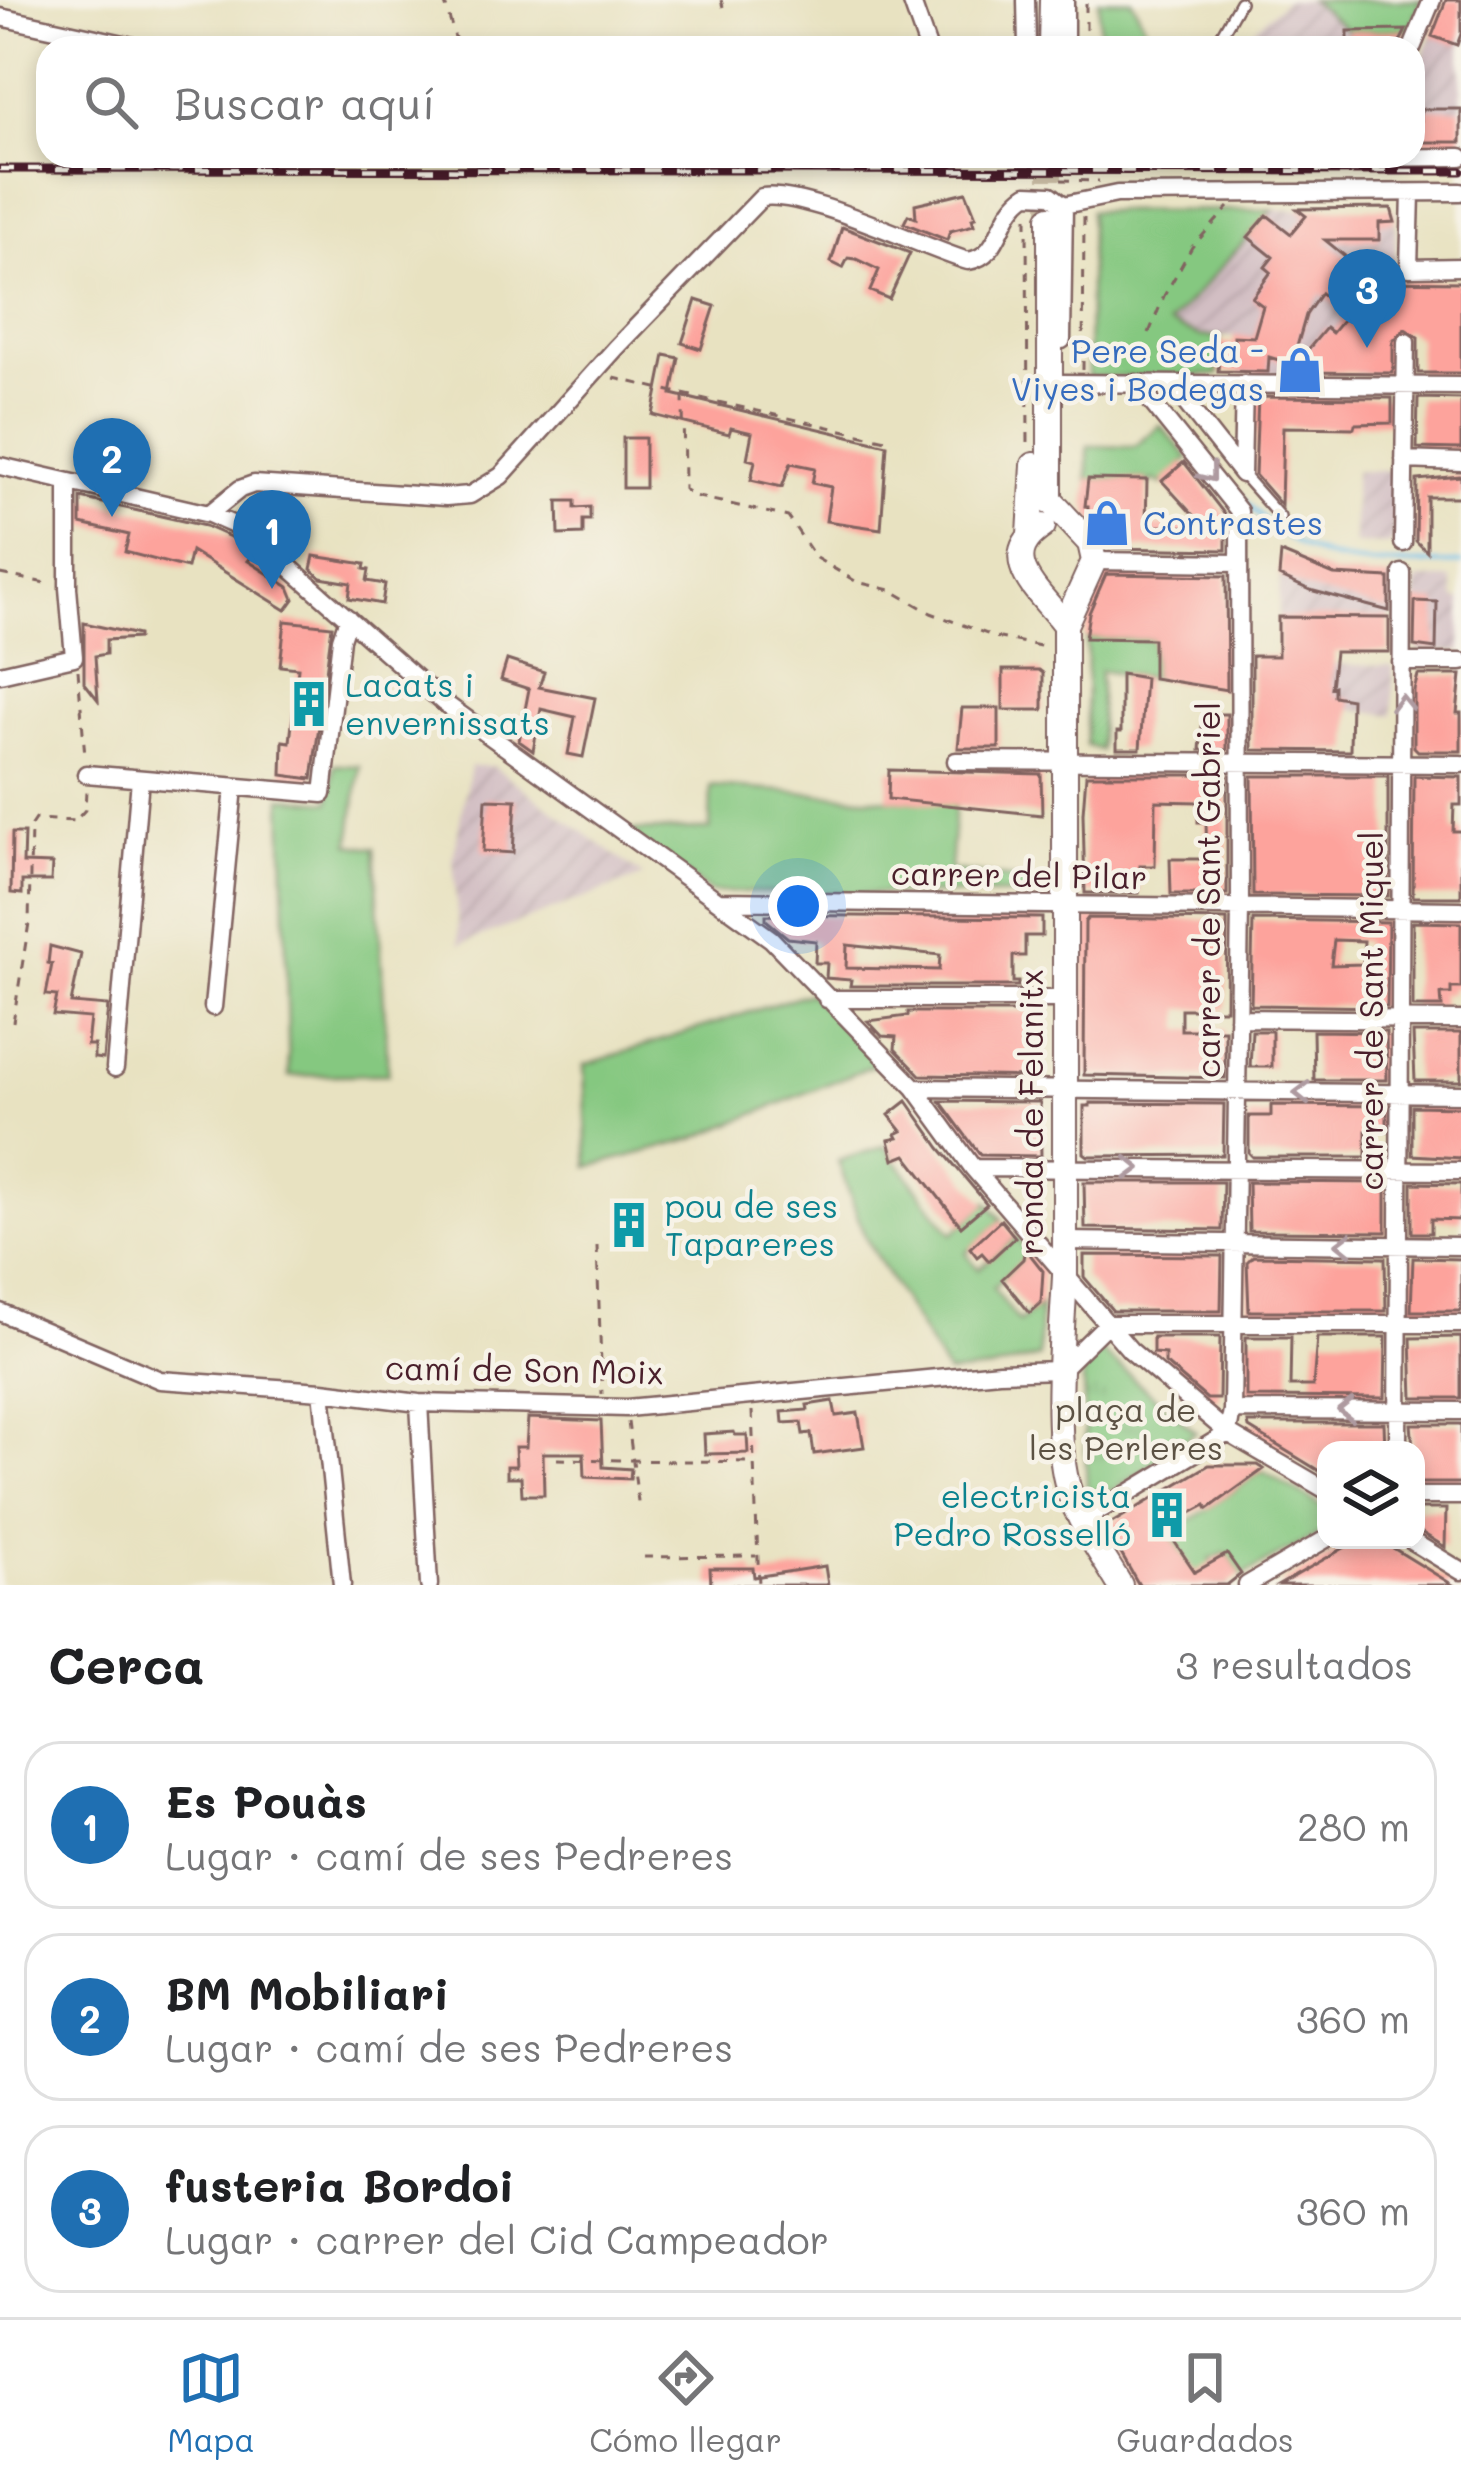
<!DOCTYPE html>
<html lang="es">
<meta charset="utf-8">
<style>
:root{--surface:#fff;--page:#f6f6f6;--text:#202124;--muted:#757577;--line:#e0e0e0;--accent:#1f6fb2}
body{margin:0;font-family:Mali,sans-serif;background:var(--page);color:var(--text)}
.controls{position:absolute;right:36px;bottom:36px;display:grid;overflow:hidden;border-radius:24px;box-shadow:0 6px 18px #0003}
.controls button{width:108px;height:108px;display:grid;place-items:center;padding:0;border:0;border-bottom:3px solid var(--line);background:var(--surface);color:var(--text);font:60px sans-serif}
.you{position:absolute;left:798px;top:906px;width:42px;height:42px;margin:-30px;border:9px solid #fff;border-radius:50%;background:#1a73e8;box-shadow:0 0 0 18px #1a73e833}
.badge{display:grid;place-items:center;width:78px;height:78px;border-radius:50%;background:var(--accent);color:#fff;font-size:39px;font-weight:700}
.pin{position:absolute;translate:-50% -99px;filter:drop-shadow(0 3px 6px #0008)}
.pin::after{content:'';position:absolute;top:63px;width:42px;height:36px;background:inherit;clip-path:polygon(0 0,100% 0,50% 100%)}
.list{margin:0;padding:0;list-style:none}
h2{display:flex;justify-content:space-between;align-items:center;height:156px;margin:0;padding:0 48px;font-size:51px}
h2 small{font-size:39px;font-weight:400;color:var(--muted)}
.list li{display:grid;grid-template-columns:78px 1fr auto;gap:36px;align-items:center;box-sizing:border-box;height:168px;margin:0 24px 24px;padding:0 24px;border:3px solid var(--line);border-radius:36px}
.list b{display:block;font-size:45px;white-space:nowrap}
.list p{margin:0;font-size:39px;white-space:nowrap;color:var(--muted)}
.list em{font-size:39px;font-style:normal;color:var(--muted)}
.icon{flex:none;width:66px;height:66px;fill:none;stroke:currentColor;stroke-width:2;stroke-linecap:round;stroke-linejoin:round}
.map{position:relative;flex:none;width:1461px;height:1585px;overflow:hidden}
.search{position:absolute;background:var(--surface);box-shadow:0 6px 18px #0003;left:36px;right:36px;top:36px;height:132px;display:flex;align-items:center;gap:30px;box-sizing:border-box;padding:0 42px;border-radius:36px;color:var(--muted);font-size:45px}
.sheet{height:732px;background:var(--surface)}
nav{display:flex;justify-content:space-around;align-items:center;box-sizing:border-box;height:168px;border-top:3px solid var(--line);background:var(--surface);font-size:33px;color:var(--muted)}
nav a{display:grid;justify-items:center;gap:6px}
nav .on{color:var(--accent)}
.map>svg:first-child{display:block}
</style>
<div class="map">
<svg width="1461" height="1585" viewBox="0 0 1461 1585">
<defs>
<pattern id="industrial-furrows" width="10" height="10" patternUnits="userSpaceOnUse" patternTransform="scale(3)"><rect width="10" height="10" fill="#d2bec3"/><path d="M-1 1l2-2M0 10L10 0M9 11l2-2" fill="none" stroke="#b6a3a8"/></pattern>
<pattern id="park-tufts" width="24" height="20" patternUnits="userSpaceOnUse" patternTransform="scale(3)"><rect width="24" height="20" fill="#85c880"/><path d="M3 7l-1-3M5 7V3M7 7l1-3M15 17l-1-3M17 17v-4M19 17l1-3" fill="none" stroke="#74ab6f"/></pattern>
</defs>
<rect width="100%" height="100%" fill="#f7f3e8"/>
<filter id="ink" filterUnits="userSpaceOnUse"><feTurbulence type="fractalNoise" baseFrequency=".00833" numOctaves="2"/><feDisplacementMap in="SourceGraphic" scale="24" xChannelSelector="R" yChannelSelector="G"/><feConvolveMatrix kernelMatrix="1 2 1 2 8 2 1 2 1" color-interpolation-filters="sRGB"/></filter>
<filter id="wash" filterUnits="userSpaceOnUse"><feTurbulence type="fractalNoise" baseFrequency=".004" numOctaves="4" result="noise"/><feDisplacementMap in="SourceGraphic" scale="48" xChannelSelector="R" yChannelSelector="G"/><feGaussianBlur stdDeviation="2.7" result="paint"/><feColorMatrix in="noise" values="0 0 0 0 0 0 0 0 0 0 0 0 0 0 0 0 0 1.4 0 .05"/><feComposite in="paint" operator="in"/></filter>
<g filter="url(#wash)">
<rect width="100%" height="100%" fill="#e8e2c1"/>
<path fill="url(#industrial-furrows)" d="M1285 0H1310L1348 31 1406 30 1397 48H1241L1238 45Z
M1446 0H1461V109H1421V62Z
M1391 208 1395 213 1396 281 1461 282V313L1407 330 1396 328 1378 333 1377 375 1356 374V321L1350 319 1304 374H1240L1242 337H1200L1169 325 1273 210Z
M1354 471H1394L1393 541 1388 545 1354 544Z
M1281 553 1334 575 1389 578 1394 583 1393 618 1278 617Z
M1420 579H1452L1455 599 1461 600V652L1419 651 1415 647 1416 583Z
M1314 664 1393 666V715L1331 706Z
M470 766H493L643 876 459 945 453 858Z"/>
<path fill="#85c880" stroke="#687456" stroke-width="3" d="M1099 0H1132L1156 48H1100Z
M1310 0H1421L1409 30 1348 31Z
M1273 210 1169 324 1200 336 1220 337 1218 375 1088 377 1090 211Z
M1160 425 1189 458 1162 484 1154 480 1150 484 1146 480H1088V446L1135 447Z
M1087 638 1153 639V678L1100 671V750L1086 745Z
M334 765 360 766 350 844 375 848 388 1074 289 1076 282 798 330 802Z
M711 786 955 804 950 870 1042 883V891L1037 895 710 892 626 831 710 829Z
M809 993 881 1062 694 1139 588 1167 584 1065Z
M885 1146 952 1234 988 1202 1002 1220 966 1253 978 1269 1016 1237 1029 1254 993 1288 1019 1322 1040 1305 1039 1357 990 1370 947 1374 865 1237 838 1161Z
M1262 1471 1326 1509V1530L1242 1576 1226 1553 1210 1559 1227 1585 1201 1583 1170 1535Z"/>
<path fill="url(#park-tufts)" stroke="#687456" stroke-width="3" d="M1096 1347 1196 1432 1115 1490 1087 1491 1082 1352Z"/>
<g fill="none" stroke-linecap="round" stroke-linejoin="round">
<path stroke="#6cbfe8" stroke-width="4.5" d="M1175 418C1216 465 1261 536 1323 555 1365 569 1417 563 1461 563"/>
</g>
<g id="blocks">
<path fill="#fda39c" fill-rule="evenodd" d="M1446 0H1461V34L1457 45 1432 36Z
M1406 30 1397 48H1348V31Z
M1421 109H1461V142H1425L1421 138Z
M966 192 976 217 972 218 974 225 950 231 947 240 904 223 908 215 916 218 915 204Z
M1391 208 1395 222 1379 223V240H1325L1376 281 1461 282V373H1418V337L1405 329 1393 341V373L1306 372 1309 369 1295 365 1326 328 1332 333 1347 315 1321 293 1306 315 1292 364 1269 357 1268 372 1218 371 1220 343 1234 344V336L1254 337 1263 306 1252 298 1271 272 1265 267 1273 257 1248 237 1267 215 1291 234 1306 216 1297 209Z
M842 227 910 253 889 299 870 291 879 270 856 259 848 258 843 268 831 262Z
M696 300 715 306 701 349 682 343Z
M665 355 679 358 672 394 887 445 881 529 826 521 831 487 812 483 815 468 791 463 782 487 751 480 755 461 747 459 752 433 731 428 729 434 653 415Z
M1258 397 1392 398V423L1355 424 1354 428 1283 427 1281 505 1255 475Z
M1418 398 1461 399V449L1417 448Z
M623 438H645V488H623Z
M1184 462 1226 516V550L1108 548 1103 533 1088 513V506H1085L1088 479 1147 480 1146 526 1204 527 1162 481Z
M1461 476V497H1427V552L1416 541 1417 480Z
M81 498 205 526 230 537 253 555 248 561 289 587 294 599 286 610 191 551 187 568 125 552 129 535 81 524Z
M558 501H575V508L590 507V520H583V534L559 535Z
M1281 553 1334 575 1389 578V611L1310 590 1279 576Z
M314 556 365 564 364 569 369 570 367 581 385 584 382 604 349 598 351 583 321 578 311 569Z
M1106 574 1226 576 1227 690 1153 678V639L1085 638 1089 613Z
M1415 601 1437 602 1436 649 1414 646Z
M1278 617 1389 618V652H1335L1331 687 1334 686V696L1351 699 1350 751 1252 750V656H1278Z
M285 621 332 626 312 779 282 775 283 741 290 742 298 668 280 666Z
M84 623 138 635V638L106 640V654L95 656 98 700 84 682Z
M507 660 544 672 539 687 595 698 583 757 568 754 575 717 541 709 533 751 519 741 529 689 501 680Z
M1003 670H1039L1043 673V710H1003Z
M1121 674 1145 678 1140 749H1117V732H1121Z
M1418 675H1461L1457 713H1461V751H1418L1414 747V690Z
M962 708H999V748H958Z
M1203 714H1227V750H1200Z
M889 770 1041 774 1042 815 888 799Z
M1086 775H1227V894H1171L1170 859H1207L1206 822H1198V802L1156 801 1155 866H1140L1139 893H1085L1083 813Z
M1252 776H1388V896L1253 895Z
M1414 776 1461 777V805H1454L1453 831H1461V897H1413Z
M486 799 516 800 513 853 483 851Z
M12 833H24L23 863 52 864 51 881H22V894L11 893Z
M766 915 1042 918V936H1025V956H1013V982H1018V986H850L851 980 826 978 827 963H815L816 941 788 938 766 920ZM847 945 940 955 939 970 846 968Z
M1088 918 1227 920 1226 1009H1181V1030H1225V1078L1084 1075 1085 922Z
M1253 920 1388 922 1387 1007 1251 1005ZM1334 940 1364 941 1363 964 1331 965Z
M1413 922 1461 923V988H1451V994H1441L1442 1007H1413Z
M50 946 81 954 71 1003 108 1006 103 1059 94 1058V1045H87L90 1018 53 1015 57 996 46 995 52 964 48 963Z
M908 1012H1039L1040 1077 920 1075 895 1049 896 1037 882 1036 868 1021 908 1016Z
M1252 1031H1272V1067H1250Z
M1313 1031 1386 1032 1387 1080H1314Z
M1413 1033H1461V1081H1415Z
M907 1101 940 1148 987 1204 961 1226 906 1155 894 1160 889 1140 898 1138 896 1134 902 1131 889 1115Z
M940 1101 1040 1102 1041 1156 980 1155Z
M1090 1103 1224 1104 1223 1155 1088 1156 1084 1153V1106H1090Z
M1271 1105 1387 1106V1131H1366V1157H1253L1249 1153V1116H1271Z
M1412 1106 1461 1107V1158L1412 1155Z
M1084 1182H1223L1222 1230 1085 1228Z
M1248 1182 1386 1183V1232L1249 1231Z
M1412 1183 1461 1184V1220L1431 1219V1233H1412Z
M1001 1220 1015 1237 989 1261 982 1253 977 1257 970 1248Z
M1025 1248 1043 1271 1041 1303 1030 1313 1002 1279 1023 1259Z
M1084 1255 1222 1256 1221 1311H1113L1084 1277Z
M1253 1256 1385 1258 1386 1311H1249L1247 1262Z
M1413 1258 1461 1259V1311H1411Z
M1153 1337H1220L1219 1399H1207L1165 1363V1354L1153 1353Z
M1246 1337H1291L1290 1386H1313L1317 1337H1386L1385 1398 1246 1397Z
M1461 1337V1398H1413L1411 1338Z
M833 1401 836 1416 858 1413 864 1447 814 1454 811 1433 803 1434 801 1422 783 1423 782 1412 808 1410 807 1405Z
M528 1418 601 1421 603 1467 631 1469 630 1479 585 1477 584 1453H543L544 1495H522L521 1477H507V1466H516L515 1447H526Z
M1248 1423H1384L1385 1450H1326V1475L1249 1428Z
M1411 1424H1461V1483H1416Z
M734 1432 735 1435H747L748 1453 705 1454 704 1434Z
M1209 1465H1258L1264 1469 1208 1509 1206 1505 1191 1513 1181 1521 1184 1526 1170 1535 1195 1572 1227 1554 1241 1574 1227 1585H1139L1108 1531 1110 1524Z
M1416 1509H1446L1445 1547 1416 1529Z
M1358 1540H1380L1453 1585H1279Z
M825 1566 828 1585H711L710 1568H753L754 1577Z"/>
</g>
</g>
<g filter="url(#ink)">
<use href="#blocks" fill-opacity="0" stroke="#816360" stroke-width="3"/>
<g fill="none" stroke-linecap="round" stroke-linejoin="round">
<path stroke="#c8bba3" stroke-width="24" stroke-dasharray="24 12" stroke-linecap="butt" d="M1050 216V156"/>
<defs>
<path id="service" d="M1214 48 1240 2
M1242 474 1280 517"/>
<path id="minor" d="M911 0 928 48
M1026 0 1027 48
M0 17 142 48
M1065 48V0
M1412 48 1432 0
M739 156H757
M1082 156 1089 160 1461 157
M1411 193 1409 268 1461 267
M1064 205 1117 194 1461 192
M1062 340 1064 205
M1061 383 1461 386
M1171 384 1242 474 1244 384
M1404 460 1461 462
M0 466 209 514 236 526 280 559 443 702 771 939 915 1088 973 1168 1130 1350 1228 1433 1326 1490
M209 514 240 489 254 484 446 497 470 495 501 476 616 348 762 197C805 190 919 246 968 261 1003 256 997 213 1027 194L1051 195 1064 205
M1403 543 1406 342
M1094 561 1238 563
M1401 662H1461
M0 674 74 657 68 588V482
M956 761 1461 764
M86 774 323 794 341 639 348 618
M720 901 1461 910
M827 999H1062
M213 1007 234 787
M1238 1018 1461 1020
M115 1068 140 779
M915 1088 1461 1094
M973 1168 1461 1171
M1064 1241 1461 1246
M0 1312 160 1380 322 1391 419 1403 627 1408 999 1372 1060 1370 1107 1324
M1107 1324H1461
M322 1391 342 1585
M419 1403 429 1585
M1232 1410 1461 1411
M1398 1450 1402 573
M1416 1496H1461
M1082 1521 1228 1433 1232 1410 1240 907 1239 511 1136 383
M1410 1540 1461 1571
M1247 1585 1326 1539"/>
<path id="secondary" d="M1051 48 1052 0
M1050 218V500L1090 543 1094 561 1065 625V1276C1062 1335 1054 1418 1065 1475 1072 1514 1100 1551 1120 1585
M1043 526C993 559 1042 593 1065 625
M1030 535 1034 465"/>
</defs>
<use href="#service" stroke="#816360" stroke-width="14"/>
<use href="#minor" stroke="#816360" stroke-width="21"/>
<use href="#secondary" stroke="#816360" stroke-width="28"/>
<path stroke="#816360" stroke-width="3" stroke-dasharray="9 9" stroke-linecap="butt" d="M444 0 458 48
M721 0 723 7
M1086 48V0
M1061 180 1099 181
M1027 217 1028 448
M1149 333 1164 296 1192 247 1229 207
M1083 370 1084 217
M614 378 683 394 684 489 694 496 788 517 816 558 857 582 891 590 931 613 995 637 1045 647
M683 394 886 440
M0 574 51 584
M78 670 85 756
M13 1022 29 923 31 825 35 819 75 821 85 810 86 790
M597 1246 602 1394
M752 1411 759 1585
M628 1422 639 1510
M557 1459 753 1462
M644 1557 756 1556"/>
<use href="#service" stroke="#fff" stroke-width="9"/>
<use href="#minor" stroke="#fff" stroke-width="16"/>
<use href="#secondary" stroke="#fff" stroke-width="24"/>
<defs>
<path id="rail" d="M0 169 1461 171"/>
</defs>
<use href="#rail" stroke="#4a1f2b" stroke-width="9"/>
<use href="#rail" stroke="#f7f3e8" stroke-width="4.5" stroke-dasharray="14" stroke-linecap="butt"/>
</g>
<defs><path id="oneway-chevron" d="M-2-3.5L2.5 0L-2 3.5" fill="none" stroke-width="1.6" stroke-linecap="round" stroke-linejoin="round" transform="scale(3)"/></defs>
<g stroke="#ae9aa0">
<use href="#oneway-chevron" transform="translate(1209 474) rotate(51)"/>
<use href="#oneway-chevron" transform="translate(1402 703) rotate(-91)"/>
<use href="#oneway-chevron" transform="translate(1302 1093) rotate(-179)"/>
<use href="#oneway-chevron" transform="translate(1132 1168) rotate(1)"/>
<use href="#oneway-chevron" transform="translate(1344 1244) rotate(-179)"/>
<use href="#oneway-chevron" transform="translate(1346 1410) rotate(180)"/>
</g>
</g>
<defs>
<symbol id="shop-bare" viewBox="-9 -9 18 18"><path d="M-5-2.5h2.3a2.7 3.5 0 0 1 5.4 0H5L5.5 6h-11ZM-1.5-2.5h3a1.5 2.3 0 0 0-3 0Z" fill="#3f7fe0" stroke="#f7f3e8" stroke-width="2.5" paint-order="stroke"/></symbol>
<symbol id="building-bare" viewBox="-9 -9 18 18"><path d="M-4-6H4V6H1V3H-1V6H-4ZM-2.5-4.3h1.7v1.8h-1.7ZM.8-4.3h1.7v1.8H.8ZM-2.5-1h1.7V.8h-1.7ZM.8-1h1.7V.8H.8Z" fill="#0f9aa8" stroke="#f7f3e8" stroke-width="2.5" paint-order="stroke"/></symbol>
</defs>
<g fill-rule="evenodd">
<use href="#shop-bare" x="1267" y="337" width="66" height="66"/>
<use href="#shop-bare" x="1074" y="490" width="66" height="66"/>
<use href="#building-bare" x="276" y="671" width="66" height="66"/>
<use href="#building-bare" x="596" y="1192" width="66" height="66"/>
<use href="#building-bare" x="1134" y="1482" width="66" height="66"/>
</g>
<g text-anchor="middle" stroke-width="9" stroke-linejoin="round" paint-order="stroke">
<g font-size="33" fill="#366cbe" stroke="#f7f3e8" text-anchor="end">
<text x="1264" y="363">Pere Seda -<tspan x="1264" dy="38">Viyes i Bodegas</tspan></text>
<text x="1143" y="535" text-anchor="start">Contrastes</text>
</g>
<g font-size="33" fill="#0d838f" stroke="#f7f3e8" text-anchor="start">
<text x="345" y="697">Lacats i<tspan x="345" dy="38">envernissats</tspan></text>
<text x="665" y="1218">pou de ses<tspan x="665" dy="38">Tapareres</tspan></text>
<text x="1131" y="1508" text-anchor="end">electricista<tspan x="1131" dy="38">Pedro Rosselló</tspan></text>
</g>
<g font-size="33" fill="#4a1f2b" stroke="#f7f3e8">
<text transform="translate(1019 875) rotate(1)" y="12">carrer del Pilar</text>
<text transform="translate(1208 890) rotate(-90)" y="12">carrer de Sant Gabriel</text>
<text transform="translate(1371 1011) rotate(-90)" y="12">carrer de Sant Miquel</text>
<text transform="translate(1031 1112) rotate(-90)" y="12">ronda de Felanitx</text>
<text transform="translate(524 1370) rotate(1)" y="12">camí de Son Moix</text>
</g>
<g font-size="33" fill="#5c5244" stroke="#f7f3e8">
<text x="1126" y="1422">plaça de<tspan x="1126" dy="38">les Perleres</tspan></text>
</g>
</g>
</svg>
<div class="controls">
<button><svg class="icon" aria-label="layers" viewBox="0 0 24 24"><path d="M12 4l9 5-9 5-9-5zM3 14l9 5 9-5"/></svg></button>
</div>
<div class="you"></div>
<div class="pin badge" style="left:272px;top:589px">1</div>
<div class="pin badge" style="left:112px;top:517px">2</div>
<div class="pin badge" style="left:1367px;top:348px">3</div>
<div class="search"><svg class="icon" aria-label="search" viewBox="0 0 24 24"><circle cx="10" cy="10" r="6"/><path d="M15 15l6 6"/></svg>Buscar aquí</div>
</div>
<section class="sheet">
<h2>Cerca<small>3 resultados</small></h2>
<ul class="list">
<li><span class="badge">1</span><div><b>Es Pouàs</b><p>Lugar · camí de ses Pedreres</p></div><em>280 m</em></li>
<li><span class="badge">2</span><div><b>BM Mobiliari</b><p>Lugar · camí de ses Pedreres</p></div><em>360 m</em></li>
<li><span class="badge">3</span><div><b>fusteria Bordoi</b><p>Lugar · carrer del Cid Campeador</p></div><em>360 m</em></li>
</ul>
</section>
<nav>
<a class="on"><svg class="icon" aria-label="map" viewBox="0 0 24 24"><path d="M3 6l6-2 6 2 6-2v14l-6 2-6-2-6 2zM9 4v14M15 6v14"/></svg>Mapa</a>
<a><svg class="icon" aria-label="directions" viewBox="0 0 24 24"><path d="M12 3l9 9-9 9-9-9zM9 14v-3h6M13 9l2 2-2 2"/></svg>Cómo llegar</a>
<a><svg class="icon" aria-label="saved" viewBox="0 0 24 24"><path d="M7 4h10v16l-5-4-5 4z"/></svg>Guardados</a>
</nav>
